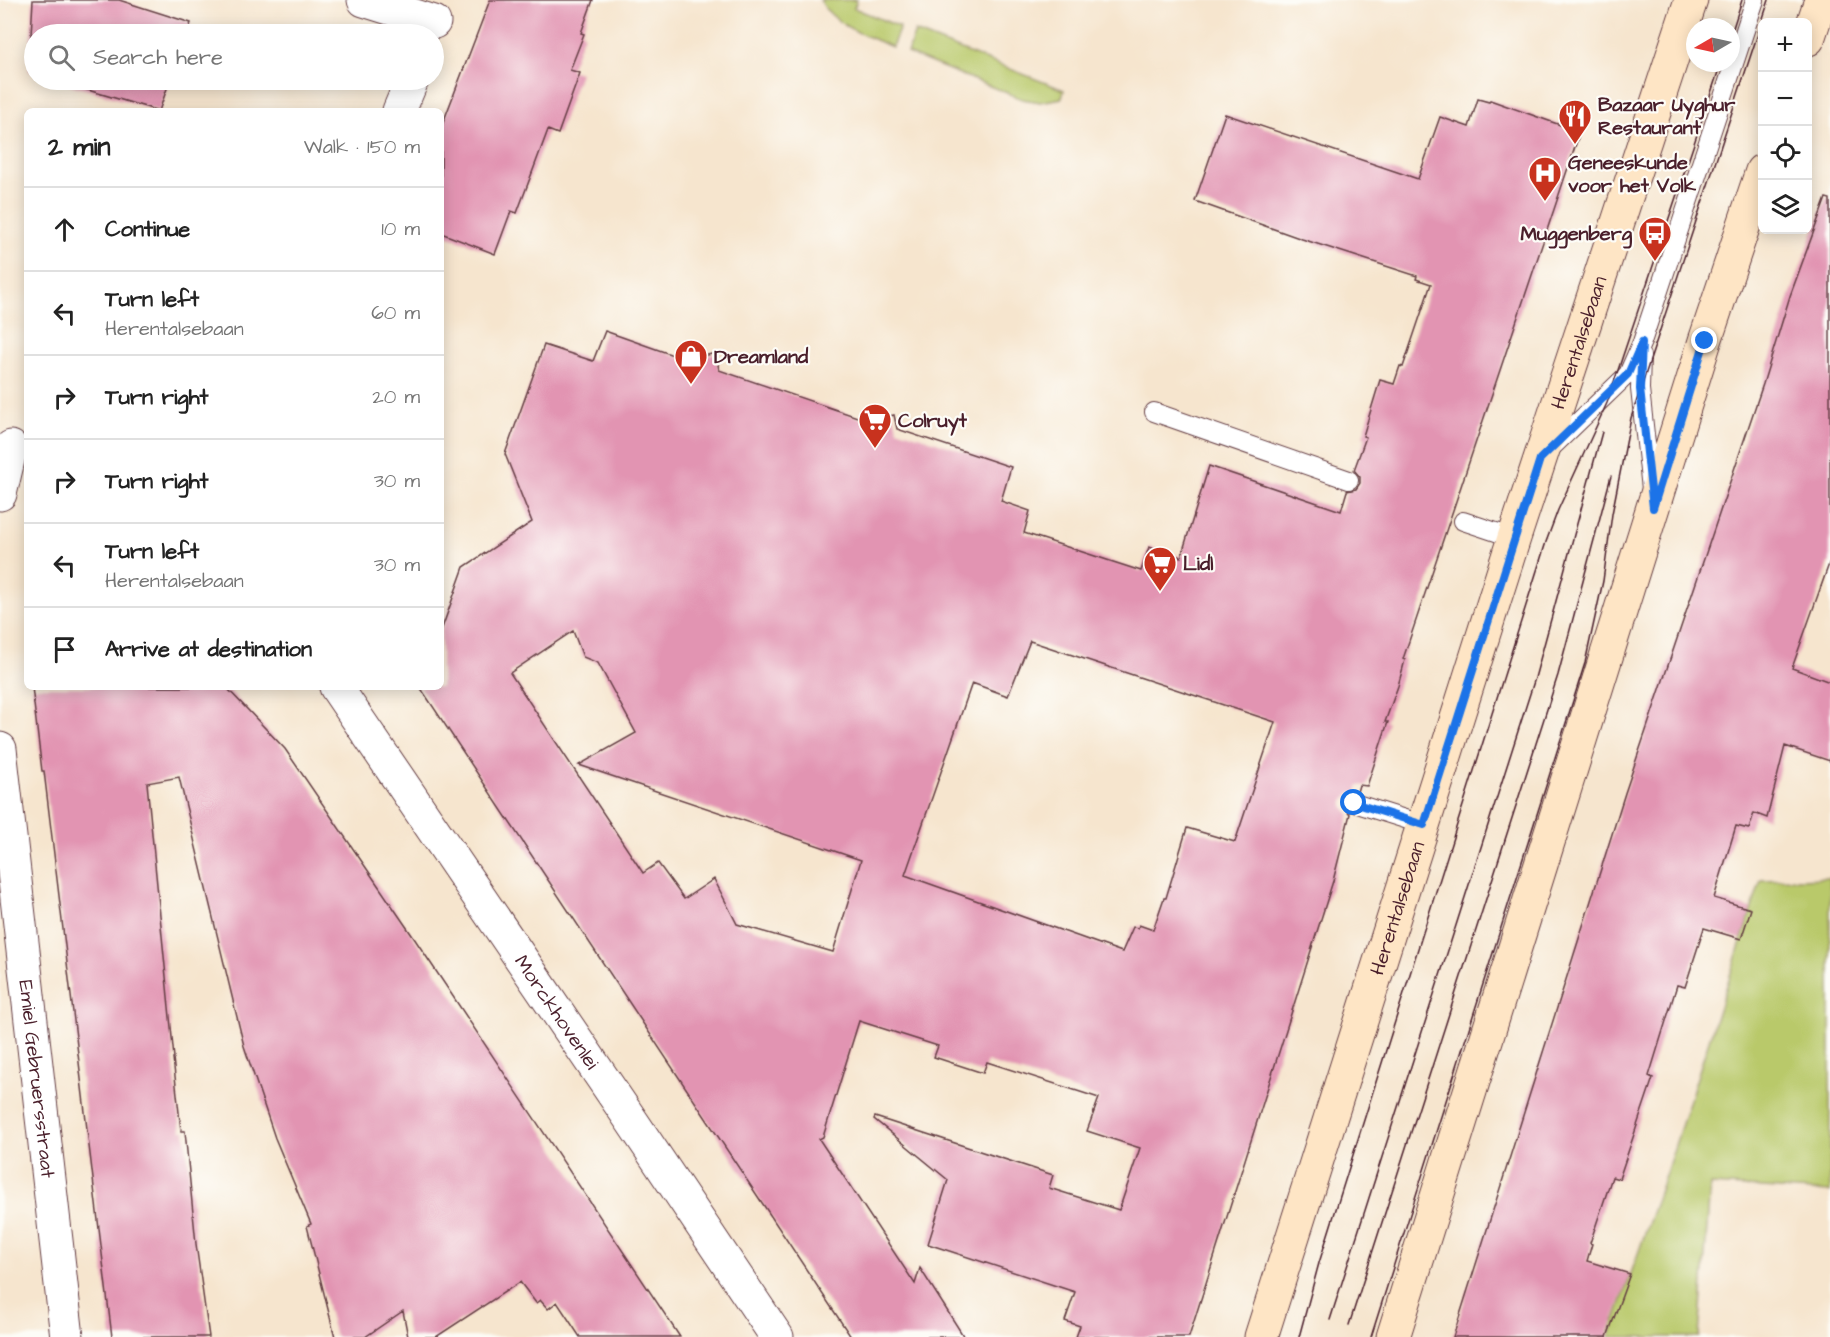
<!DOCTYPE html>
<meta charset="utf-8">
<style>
:root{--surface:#fff;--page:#f6f6f6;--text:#222;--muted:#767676;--line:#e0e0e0}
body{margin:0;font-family:"Architects Daughter",sans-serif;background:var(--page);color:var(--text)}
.controls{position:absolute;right:18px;top:18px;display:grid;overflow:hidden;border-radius:9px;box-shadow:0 3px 15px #0003}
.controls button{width:54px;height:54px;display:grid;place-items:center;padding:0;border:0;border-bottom:2px solid var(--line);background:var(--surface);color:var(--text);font:30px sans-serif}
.compass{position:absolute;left:1686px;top:18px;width:54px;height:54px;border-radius:50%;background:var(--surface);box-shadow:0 3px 15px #0003;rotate:261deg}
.stop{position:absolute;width:18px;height:18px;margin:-14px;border:4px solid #1a73e8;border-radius:50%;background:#fff}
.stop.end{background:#1a73e8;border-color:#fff;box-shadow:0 2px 6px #0008}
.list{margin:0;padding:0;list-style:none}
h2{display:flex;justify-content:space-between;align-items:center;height:78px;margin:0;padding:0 24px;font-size:26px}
h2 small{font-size:20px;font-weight:400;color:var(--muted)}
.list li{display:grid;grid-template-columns:39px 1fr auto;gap:18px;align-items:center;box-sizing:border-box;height:84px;padding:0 24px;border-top:2px solid var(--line)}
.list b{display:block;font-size:22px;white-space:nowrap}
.list p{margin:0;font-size:20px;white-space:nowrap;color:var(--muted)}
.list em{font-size:20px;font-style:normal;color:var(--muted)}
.icon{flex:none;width:33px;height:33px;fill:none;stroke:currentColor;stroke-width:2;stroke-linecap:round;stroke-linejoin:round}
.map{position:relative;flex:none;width:1830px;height:1337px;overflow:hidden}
.search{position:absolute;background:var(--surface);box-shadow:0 3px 15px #0003;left:24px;top:24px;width:420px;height:66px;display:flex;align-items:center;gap:15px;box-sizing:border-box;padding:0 21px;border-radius:33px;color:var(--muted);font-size:22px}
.panel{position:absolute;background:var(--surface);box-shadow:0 3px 15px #0003;left:24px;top:108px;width:420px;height:582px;border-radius:9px}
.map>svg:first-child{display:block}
</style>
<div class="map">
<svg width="1830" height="1337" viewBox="0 0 1830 1337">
<rect width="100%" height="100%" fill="#fdfcf7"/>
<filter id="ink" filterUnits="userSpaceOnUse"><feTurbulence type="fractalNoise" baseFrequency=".0167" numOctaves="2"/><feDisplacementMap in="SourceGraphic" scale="12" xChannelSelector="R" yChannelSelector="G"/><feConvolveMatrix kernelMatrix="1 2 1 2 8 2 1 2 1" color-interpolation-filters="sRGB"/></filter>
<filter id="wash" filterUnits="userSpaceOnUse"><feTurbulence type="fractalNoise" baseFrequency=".008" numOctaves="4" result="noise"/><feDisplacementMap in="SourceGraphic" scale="24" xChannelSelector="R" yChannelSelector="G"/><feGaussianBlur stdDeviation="1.35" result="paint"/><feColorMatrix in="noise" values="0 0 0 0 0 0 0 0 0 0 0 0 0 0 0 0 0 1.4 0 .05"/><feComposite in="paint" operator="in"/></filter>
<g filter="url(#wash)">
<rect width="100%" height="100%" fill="#f6e5ce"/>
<path fill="#b9c96b" stroke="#82744b" stroke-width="1.5" d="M820 0H857L854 8 900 27 892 47C865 35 835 27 820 0Z
M915 32 1064 90 1062 98 1040 102 1022 99 907 53Z
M1830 878V1192L1710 1185 1699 1337H1609L1667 1170 1761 880Z"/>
<g id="blocks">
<path fill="#e294b2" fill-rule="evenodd" d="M33 0H119L191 23 187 34H34V73L29 71Z
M490 0H593L581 33 584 34 570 70 580 73 558 134 548 130 517 213 511 211 495 254 441 233V128Z
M54 80H170L159 111Z
M1478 99 1489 102 1490 100 1580 132 1403 659 1405 660 1398 686 1385 722H1388L1367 786 1359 785 1357 792H1351L1344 799 1343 806 1350 814 1333 881 1189 1337H1076L1080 1326 1065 1321 1075 1292 928 1244 948 1180 874 1119 875 1117 1053 1175 1049 1188 1119 1210 1140 1148 1087 1131 1099 1098 987 1062 983 1073 934 1057 938 1046 859 1021 823 1137 819 1139 915 1284 920 1268 964 1337H851L420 687H441V631L464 567 532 522 505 454 544 345 593 361 605 331 687 360 716 353 719 370 869 421 894 415 897 429 1011 467 1001 501 1030 511 1024 533 1141 571 1149 547 1181 557 1209 466 1341 511 1347 491 1356 489 1360 483V477L1354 470 1366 437 1363 436 1380 380 1394 384 1400 366 1403 367 1431 284 1416 279 1417 276 1302 239 1195 201 1225 114 1418 179 1440 117 1469 127ZM573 631 583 657 598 663 636 733 579 765 861 860 833 952 737 924 714 879 684 899 658 863 643 873 510 673ZM1030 641 1275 722 1235 842 1187 828 1166 898H1164L1153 930 1139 925 1138 928 1133 927 1122 952 905 875 972 683 1008 696Z
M1826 198 1830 199V561L1792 668 1830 682V761L1785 746 1767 818 1754 813 1749 829 1736 826 1714 898 1751 909 1741 939 1704 928 1685 987 1677 985 1649 1076 1653 1078 1619 1179 1612 1177 1590 1243 1592 1244 1587 1261 1630 1274 1607 1337H1453L1625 793 1763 384 1790 296Z
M32 687H226L285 749 414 938 680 1337H580L557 1302 548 1309 540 1300 536 1303 520 1282 436 1337H408L403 1311 365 1337H335L307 1226 311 1224 275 1138 244 1046 179 777 147 783 174 1058H173L181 1131H185L196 1244 209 1337H112L44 771H42Z"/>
</g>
</g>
<g filter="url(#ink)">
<use href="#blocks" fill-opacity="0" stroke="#643d43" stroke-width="1.5"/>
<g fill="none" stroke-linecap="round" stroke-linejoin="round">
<defs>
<path id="lane" d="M1641 356 1640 389 1651 489
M1154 412 1349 480
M1548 451 1628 374 1642 342 1755 0
M1463 521 1514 538
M1354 803 1424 825"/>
<g id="street">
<path d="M364 0 434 22"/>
<path d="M399 111 412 80"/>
<path d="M0 494 11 447"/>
<path id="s1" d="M336 687 631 1120 777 1337"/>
<path id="s2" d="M0 749 67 1337"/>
</g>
<g id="secondary">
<path d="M1808 39 1821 0"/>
<path id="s3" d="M1261 1337 1514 538 1691 0"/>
<path d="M1393 1337 1705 341 1762 171"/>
</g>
</defs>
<use href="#lane" stroke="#643d43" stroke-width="20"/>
<use href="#street" stroke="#643d43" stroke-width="35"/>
<use href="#secondary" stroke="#643d43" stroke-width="35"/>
<use href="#lane" stroke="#fff" stroke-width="18"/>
<use href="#street" stroke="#fff" stroke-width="33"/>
<use href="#secondary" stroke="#fee5c5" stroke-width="33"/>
<path stroke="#4a1f2b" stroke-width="1.5" d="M1731 34 1742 0
M1330 1320 1535 678 1602 432
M1349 1325 1558 675 1611 476
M1299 1337 1319 1263 1546 542 1558 510 1607 403 1721 63
M1371 1337 1585 663 1603 581 1612 514 1631 418 1769 0"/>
</g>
</g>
<g fill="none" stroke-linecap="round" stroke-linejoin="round" filter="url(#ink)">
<path stroke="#1a73e8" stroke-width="8" d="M1354 803 1424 825 1540 459 1628 374 1642 342 1640 389 1653 508 1705 341"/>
</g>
<defs>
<symbol id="restaurant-pin" viewBox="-11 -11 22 30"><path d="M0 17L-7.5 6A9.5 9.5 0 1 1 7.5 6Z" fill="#c8321e" stroke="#fdfcf7"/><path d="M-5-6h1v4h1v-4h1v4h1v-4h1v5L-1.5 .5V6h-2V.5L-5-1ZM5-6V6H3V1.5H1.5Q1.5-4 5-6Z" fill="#fff"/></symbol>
<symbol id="hospital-pin" viewBox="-11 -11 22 30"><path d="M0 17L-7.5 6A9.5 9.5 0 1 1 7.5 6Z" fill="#c8321e" stroke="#fdfcf7"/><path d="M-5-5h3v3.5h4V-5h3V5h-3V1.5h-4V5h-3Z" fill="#fff"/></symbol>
<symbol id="bus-pin" viewBox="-11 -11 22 30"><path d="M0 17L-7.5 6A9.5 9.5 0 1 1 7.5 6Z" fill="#c8321e" stroke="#fdfcf7"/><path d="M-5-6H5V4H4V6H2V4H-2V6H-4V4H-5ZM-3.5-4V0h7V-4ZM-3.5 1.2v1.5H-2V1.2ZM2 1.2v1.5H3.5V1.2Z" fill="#fff"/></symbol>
<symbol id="shop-pin" viewBox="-11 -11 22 30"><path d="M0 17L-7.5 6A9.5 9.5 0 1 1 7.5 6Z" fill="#c8321e" stroke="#fdfcf7"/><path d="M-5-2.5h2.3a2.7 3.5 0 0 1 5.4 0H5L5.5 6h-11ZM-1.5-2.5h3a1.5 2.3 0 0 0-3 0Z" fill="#fff"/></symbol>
<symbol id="supermarket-pin" viewBox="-11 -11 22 30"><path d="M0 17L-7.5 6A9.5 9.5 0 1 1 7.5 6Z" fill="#c8321e" stroke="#fdfcf7"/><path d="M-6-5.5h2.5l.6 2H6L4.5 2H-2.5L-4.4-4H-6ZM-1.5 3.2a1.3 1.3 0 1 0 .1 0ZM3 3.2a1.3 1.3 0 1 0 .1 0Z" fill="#fff"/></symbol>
</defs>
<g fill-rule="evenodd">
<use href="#restaurant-pin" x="1556" y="97" width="38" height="52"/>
<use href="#hospital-pin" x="1526" y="154" width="38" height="52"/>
<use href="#bus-pin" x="1636" y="214" width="38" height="52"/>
<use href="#shop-pin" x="672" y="337" width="38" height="52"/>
<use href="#supermarket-pin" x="856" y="401" width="38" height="52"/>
<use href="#supermarket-pin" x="1141" y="544" width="38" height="52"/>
</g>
<g text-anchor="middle" stroke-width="4.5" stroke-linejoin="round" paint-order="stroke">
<g font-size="20" font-weight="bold" fill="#4a1f2b" stroke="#fdfcf7" text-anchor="start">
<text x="1598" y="111">Bazaar Uyghur<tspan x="1598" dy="23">Restaurant</tspan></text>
<text x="1568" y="169">Geneeskunde<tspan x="1568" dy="23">voor het Volk</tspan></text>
<text x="1632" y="240" text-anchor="end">Muggenberg</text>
<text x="714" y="363">Dreamland</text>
<text x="898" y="427">Colruyt</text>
<text x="1183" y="570">Lidl</text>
</g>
<g font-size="20" fill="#4a1f2b" stroke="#fdfcf7">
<text dy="7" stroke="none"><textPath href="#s3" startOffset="1044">Herentalsebaan</textPath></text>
<text dy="7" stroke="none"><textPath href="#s3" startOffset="450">Herentalsebaan</textPath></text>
<text dy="7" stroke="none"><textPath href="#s1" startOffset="393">Morckhovenlei</textPath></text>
<text dy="7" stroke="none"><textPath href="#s2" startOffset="332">Emiel Gebruersstraat</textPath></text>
</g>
</g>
</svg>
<div class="controls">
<button>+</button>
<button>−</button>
<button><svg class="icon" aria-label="locate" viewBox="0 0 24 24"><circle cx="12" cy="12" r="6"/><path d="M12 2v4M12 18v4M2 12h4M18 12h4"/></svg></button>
<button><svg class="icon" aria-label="layers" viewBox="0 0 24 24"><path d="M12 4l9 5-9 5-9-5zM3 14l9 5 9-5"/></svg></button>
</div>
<svg class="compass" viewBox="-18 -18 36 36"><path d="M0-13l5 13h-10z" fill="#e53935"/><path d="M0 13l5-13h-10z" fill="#767676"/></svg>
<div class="stop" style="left:1354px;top:803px"></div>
<div class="stop end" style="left:1705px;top:341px"></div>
<div class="search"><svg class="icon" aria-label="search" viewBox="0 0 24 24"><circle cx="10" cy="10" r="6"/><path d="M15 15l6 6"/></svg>Search here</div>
<section class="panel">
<h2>2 min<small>Walk · 150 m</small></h2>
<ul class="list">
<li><svg class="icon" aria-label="ahead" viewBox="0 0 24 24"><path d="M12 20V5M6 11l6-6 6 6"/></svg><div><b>Continue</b></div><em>10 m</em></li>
<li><svg class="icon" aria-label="left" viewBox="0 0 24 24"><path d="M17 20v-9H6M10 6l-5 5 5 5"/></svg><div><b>Turn left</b><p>Herentalsebaan</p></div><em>60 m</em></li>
<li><svg class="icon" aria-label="right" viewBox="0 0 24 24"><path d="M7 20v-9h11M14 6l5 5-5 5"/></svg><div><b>Turn right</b></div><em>20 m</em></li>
<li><svg class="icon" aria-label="right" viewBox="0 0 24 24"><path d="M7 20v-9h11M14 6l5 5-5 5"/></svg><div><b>Turn right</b></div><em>30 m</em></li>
<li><svg class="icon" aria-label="left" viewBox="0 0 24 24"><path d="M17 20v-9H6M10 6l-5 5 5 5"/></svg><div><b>Turn left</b><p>Herentalsebaan</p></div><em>30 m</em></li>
<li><svg class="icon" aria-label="arrive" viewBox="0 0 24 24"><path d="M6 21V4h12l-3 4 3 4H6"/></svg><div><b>Arrive at destination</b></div></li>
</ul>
</section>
</div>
